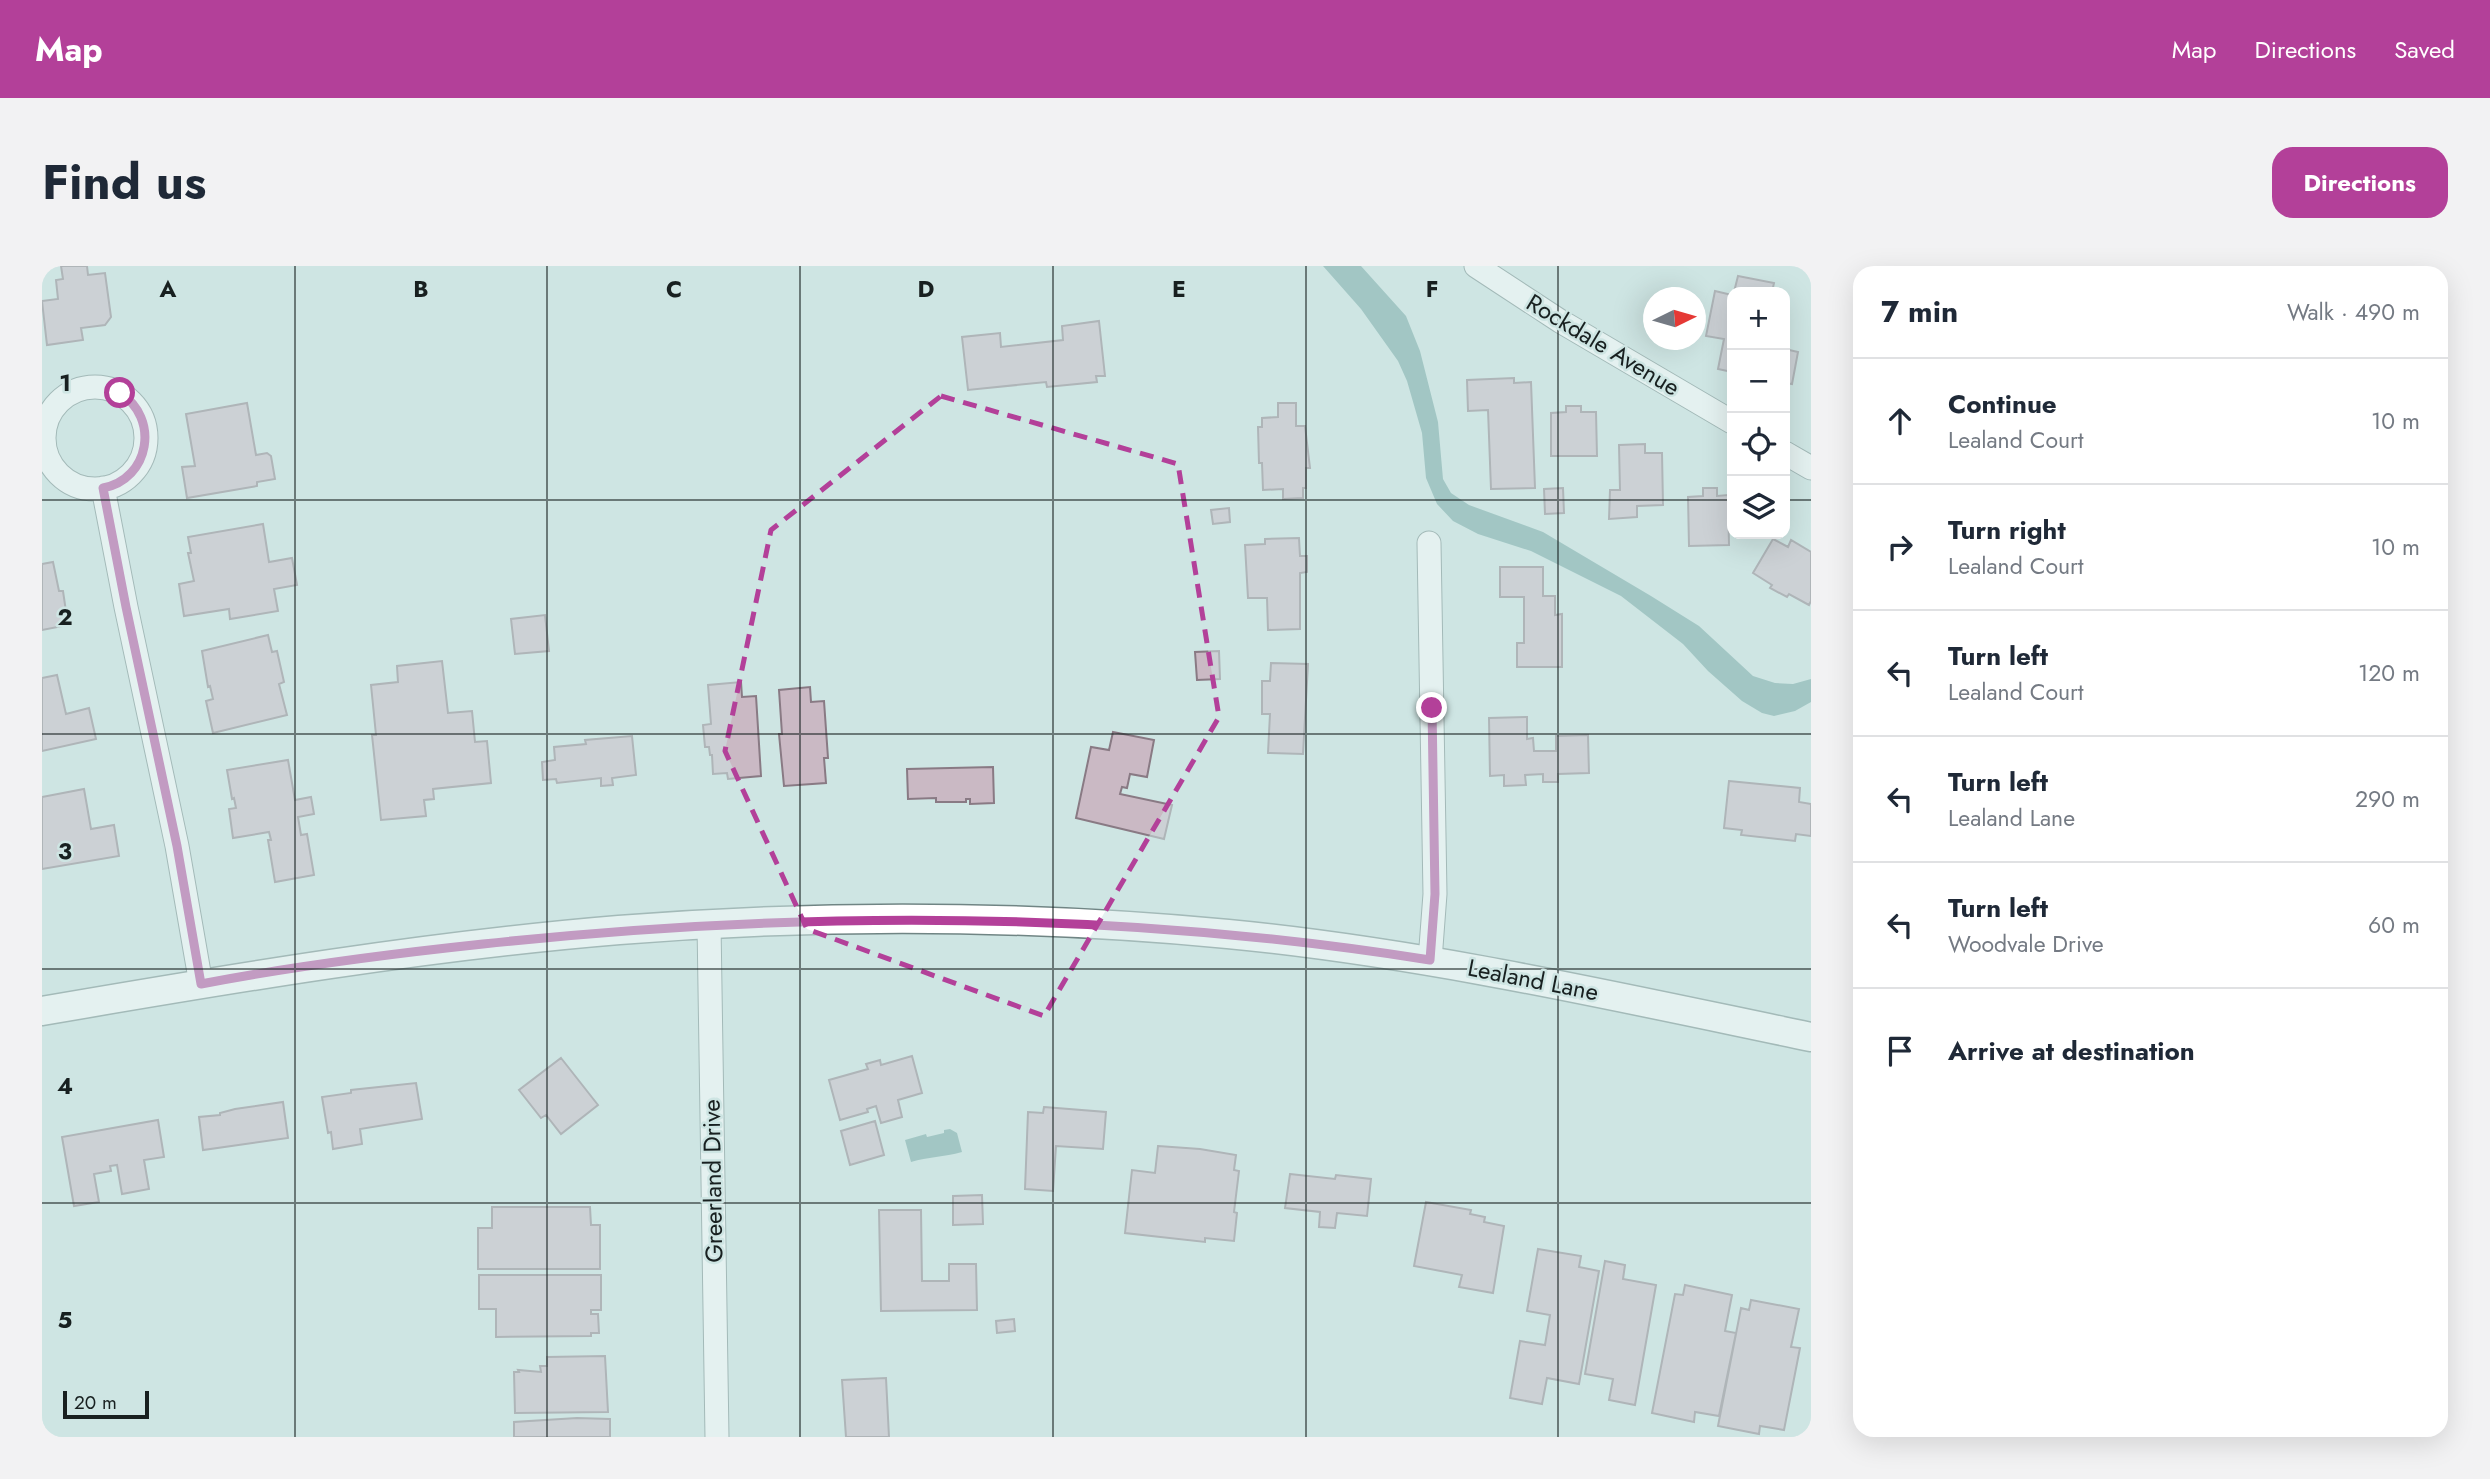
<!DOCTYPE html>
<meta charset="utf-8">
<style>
:root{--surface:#fff;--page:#f2f2f3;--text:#1f2937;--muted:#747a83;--line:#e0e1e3;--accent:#b34099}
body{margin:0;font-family:Jost,sans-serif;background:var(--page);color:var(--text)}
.controls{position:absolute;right:21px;top:21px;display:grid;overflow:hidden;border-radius:14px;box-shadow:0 7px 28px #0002}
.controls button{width:63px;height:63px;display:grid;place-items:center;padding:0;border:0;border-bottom:2px solid var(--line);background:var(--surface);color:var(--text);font:35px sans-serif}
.compass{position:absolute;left:1601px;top:21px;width:63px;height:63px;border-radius:50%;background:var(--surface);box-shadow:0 7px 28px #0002;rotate:85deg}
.scale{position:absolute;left:21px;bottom:18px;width:86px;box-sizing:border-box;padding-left:7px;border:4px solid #182020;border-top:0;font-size:19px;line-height:24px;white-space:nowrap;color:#182020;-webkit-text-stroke:5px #cee5e3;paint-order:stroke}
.stop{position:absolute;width:21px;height:21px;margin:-16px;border:5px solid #b34099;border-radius:50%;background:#fff}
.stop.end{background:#b34099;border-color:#fff;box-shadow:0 2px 7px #0008}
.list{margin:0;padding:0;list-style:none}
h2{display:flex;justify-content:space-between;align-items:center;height:91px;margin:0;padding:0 28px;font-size:30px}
h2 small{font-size:23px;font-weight:400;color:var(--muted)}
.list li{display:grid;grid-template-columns:46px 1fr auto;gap:21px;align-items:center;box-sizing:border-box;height:126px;padding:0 28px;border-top:2px solid var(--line)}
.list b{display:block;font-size:26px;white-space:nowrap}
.list p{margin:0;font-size:23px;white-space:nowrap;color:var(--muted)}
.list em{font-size:23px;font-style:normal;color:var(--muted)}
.icon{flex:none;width:38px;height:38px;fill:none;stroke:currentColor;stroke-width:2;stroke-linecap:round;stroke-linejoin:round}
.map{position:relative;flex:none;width:1769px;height:1171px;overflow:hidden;border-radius:21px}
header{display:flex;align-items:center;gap:42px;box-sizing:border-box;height:98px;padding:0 35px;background:var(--accent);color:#fff}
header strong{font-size:33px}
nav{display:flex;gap:38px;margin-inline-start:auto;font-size:24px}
.intro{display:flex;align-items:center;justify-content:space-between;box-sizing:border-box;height:168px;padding:0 42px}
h1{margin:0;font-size:49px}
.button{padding:18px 32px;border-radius:21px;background:var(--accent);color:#fff;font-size:24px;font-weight:700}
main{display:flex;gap:42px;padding:0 42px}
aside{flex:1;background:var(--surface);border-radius:21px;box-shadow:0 7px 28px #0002}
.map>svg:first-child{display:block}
</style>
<header>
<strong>Map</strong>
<nav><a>Map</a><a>Directions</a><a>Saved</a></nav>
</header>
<div class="intro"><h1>Find us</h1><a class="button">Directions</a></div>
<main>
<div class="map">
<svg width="1769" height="1171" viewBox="0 0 1769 1171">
<rect width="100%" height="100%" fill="#cee5e3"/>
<path fill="#6ea19e" d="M1281 0H1319L1364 50 1378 85 1396 156 1401 213 1409 227 1427 239 1501 266 1609 330 1657 360 1711 410 1733 417 1751 418 1769 413V436L1753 445 1732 450 1720 447 1700 435 1666 405 1641 378 1579 330 1489 285 1436 268 1411 255 1395 238 1384 212 1380 167 1365 115 1356 95 1319 43Z
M908 863 915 867 920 886C902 891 886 891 869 896L863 874 884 868 885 871 902 867V864Z"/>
<path fill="#cab9c4" stroke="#897a84" stroke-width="2" d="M19 0H45L46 9 63 7 69 51 63 59 39 62 41 74 5 79 0 35 16 33 14 14 21 13Z
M1696 10 1732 17 1730 26H1692Z
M1673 25 1690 29V106L1676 103 1682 73 1664 70Z
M1057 55 1063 110H1054L1055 116 1005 121 1004 116 926 124 920 71 958 67 959 81 1021 74 1020 60Z
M1743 83 1756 86 1750 118 1743 117Z
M1472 112V117L1489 116 1493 222 1449 223 1446 144 1426 145 1425 114Z
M205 137 214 189 225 187 229 190 233 213 215 216V220L145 232 140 201 153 200 144 148Z
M1236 137H1254V160H1263L1268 202H1264V222H1261V232L1241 233V223L1221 224 1220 197H1217L1216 161H1220V152L1236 151Z
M1524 140H1539V146H1554L1555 190H1509V147L1524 146Z
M1603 178V187H1620L1621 239 1595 240V251L1567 253 1568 224H1578L1577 179Z
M1521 222 1522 247 1503 248 1502 223Z
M1661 222H1675V230L1686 229 1687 279 1647 280 1646 231 1661 230Z
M1187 242 1188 256 1171 258 1169 244Z
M221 258 227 296 250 292 255 319 232 323 236 345 188 353 187 343 142 350 137 318 152 315 146 287H149L146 271Z
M1257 272 1258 290H1265V306L1258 307V363L1226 364 1225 332H1206L1203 279 1223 278V273Z
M1731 273 1746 281 1749 274 1769 286V335L1767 339 1747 328 1745 331 1728 322 1730 319 1711 307Z
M11 296 17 325H21L26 359 0 364V298Z
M1458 301H1501V330H1513V349L1520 348V401H1475V377H1482V331H1458Z
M503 349 507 385 473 388 469 353Z
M226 369 230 386 235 385 242 416 237 418 245 449 171 467 164 435 171 433 168 420 166 421 160 385Z
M1177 385 1178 413 1155 414 1153 386Z
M400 395 406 447 430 445 433 476 445 475 449 517 391 523 392 533 382 534 384 550 339 554 330 469H334L329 419 356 416 355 400Z
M1229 397 1266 398 1261 488 1226 487 1228 448H1220V415H1228Z
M15 409 24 448 47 442 54 473 0 485V412Z
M699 416 700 431 714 430 719 510 686 513 685 507 671 508 670 489H668L667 481H663L661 459 669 458 666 419Z
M768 421 769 436 782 435 786 492H782L784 517 742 520 737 468H740L737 424Z
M1485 451V473L1491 472 1492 485H1514V470L1546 469 1547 507 1516 508V516H1501V508L1483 509 1484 519 1462 520V509L1448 510 1447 452Z
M1071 466 1112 474 1105 511 1088 508 1085 522 1080 521 1078 528 1130 539 1122 573 1034 552 1049 481 1067 484Z
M590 470 594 509 570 512 571 519 559 520V512L515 517 514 513 501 514 500 496 513 494 512 481 544 478 543 474Z
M246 494 253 534 269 531 272 548 256 551 259 569 265 568 272 609 233 616 226 574H229L227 566 191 572 187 543 194 542 192 532 190 533 185 504Z
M951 501 952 537 928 538V533H924V536H894V532L866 533 865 503Z
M1687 515 1758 522 1757 536 1769 538V570L1754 568 1753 575 1699 569 1700 564 1682 562Z
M42 523 49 563 72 559 77 590 0 603V531Z
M870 790 880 827 856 834 860 851 839 857 834 840 825 843 826 846 798 854 787 814 826 803 824 798 838 794 839 799Z
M519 792 556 839 519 868 504 849 499 852 477 824Z
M374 817 380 853 318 863 320 878 291 883 289 866 286 867 280 831 309 827V824Z
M241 836 246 872 161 884 157 851 178 849V847L193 843Z
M1002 841 1064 846 1061 883 1014 880 1011 925 983 923 986 846 1001 847Z
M116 854 122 891 102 894 107 923 80 928 75 899 68 900 69 905 52 908 57 936 32 940 20 871Z
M833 855 842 889 808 899 799 865Z
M1116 880 1158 883 1194 889 1192 904 1197 905 1192 946 1195 947 1192 975 1163 972V976L1083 967 1090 904 1113 907Z
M1248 908 1293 913 1294 909 1329 913 1325 950 1295 947 1293 962 1277 961 1278 946 1243 942Z
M940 929 941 958 911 959V930Z
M1384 936 1429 944 1428 948 1443 951 1442 956 1462 960 1451 1027 1417 1021 1420 1009 1372 1000Z
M450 941H548L549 959H558V1003H436V962H450Z
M837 944H879L880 1015H907V998H934L935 1044 839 1045Z
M1496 983 1539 990 1537 1001 1557 1005 1537 1118 1505 1112 1500 1138 1468 1132 1478 1075 1503 1079 1508 1049 1485 1045Z
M1563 995 1583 999 1581 1013 1614 1019 1593 1139 1567 1134 1571 1113 1543 1108Z
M437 1009H559V1044H549V1048H556L557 1067H549V1070L454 1071V1043H437Z
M1643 1019 1690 1029 1683 1065 1694 1067 1677 1150 1653 1146 1652 1156 1610 1147 1633 1028 1641 1029Z
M1709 1034 1757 1043 1749 1081 1758 1082 1742 1164 1718 1160 1717 1168 1676 1160 1699 1042 1707 1044Z
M972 1053 973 1065 955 1067 954 1055Z
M563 1090 566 1146 473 1147 472 1106H477L476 1104 499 1106 498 1100H505V1091Z
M844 1112 847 1171H804L800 1114Z
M535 1152 568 1153V1171H472V1156Z"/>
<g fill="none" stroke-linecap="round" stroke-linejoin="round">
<defs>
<path id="minor" d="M1434 0 1518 55 1690 156
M2 172a51 51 0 1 1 102 0a51 51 0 1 1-102 0Z
M1743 187 1769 202
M61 222 84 341 135 580 159 718
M1387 277 1393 628 1388 694
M667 658 675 1171"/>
<path id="tertiary" d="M0 745C192 712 383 680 577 664 779 648 985 649 1186 668 1383 687 1576 731 1769 771"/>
</defs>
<use href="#minor" stroke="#708584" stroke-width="25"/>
<use href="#tertiary" stroke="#708584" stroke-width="31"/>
<use href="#minor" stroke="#fff" stroke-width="23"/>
<use href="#tertiary" stroke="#fff" stroke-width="28"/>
</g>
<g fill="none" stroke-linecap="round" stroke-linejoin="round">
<path stroke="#b34099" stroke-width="9" d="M78 127C118 152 108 213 61 222L84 341 135 580 159 718C252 700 347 688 441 678 756 644 1075 644 1388 694L1393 628 1390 442"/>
</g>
<path d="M0 0H1769V1171H0ZM899 130 1136 198 1177 451 1002 750 765 663 683 485 729 264Z" fill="#cee5e3" fill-opacity=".55" fill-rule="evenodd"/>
<path fill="none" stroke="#b34099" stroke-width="5" stroke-dasharray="14 9" stroke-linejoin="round" d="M899 130 1136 198 1177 451 1002 750 765 663 683 485 729 264Z"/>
<path fill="none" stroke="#182020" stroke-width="2" stroke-opacity="0.55" d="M253 0V1171M505 0V1171M758 0V1171M1011 0V1171M1264 0V1171M1516 0V1171M0 234H1690M1743 234H1769M0 468H1769M0 703H1769M0 937H1769"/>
<g text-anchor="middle" stroke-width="5" stroke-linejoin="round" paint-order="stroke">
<g font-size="24" fill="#182020" stroke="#cee5e3">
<text transform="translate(1561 79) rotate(31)" y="8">Rockdale Avenue</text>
<text transform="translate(1491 714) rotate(11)" y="8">Lealand Lane</text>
<text transform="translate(671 915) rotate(-91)" y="8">Greerland Drive</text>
</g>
</g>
<g font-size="23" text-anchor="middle" font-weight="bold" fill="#182020" stroke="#cee5e3" stroke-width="5" stroke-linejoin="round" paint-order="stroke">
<text x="126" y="31">A</text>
<text x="379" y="31">B</text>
<text x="632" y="31">C</text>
<text x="884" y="31">D</text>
<text x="1137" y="31">E</text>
<text x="1390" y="31">F</text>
<text x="23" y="125">1</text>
<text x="23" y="359">2</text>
<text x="23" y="593">3</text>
<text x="23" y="828">4</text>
<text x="23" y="1062">5</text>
</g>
</svg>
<div class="controls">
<button>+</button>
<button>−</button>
<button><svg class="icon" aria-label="locate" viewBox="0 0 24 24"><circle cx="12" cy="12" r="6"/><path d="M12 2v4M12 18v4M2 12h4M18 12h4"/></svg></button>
<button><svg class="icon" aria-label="layers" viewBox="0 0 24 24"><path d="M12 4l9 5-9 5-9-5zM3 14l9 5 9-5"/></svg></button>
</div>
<svg class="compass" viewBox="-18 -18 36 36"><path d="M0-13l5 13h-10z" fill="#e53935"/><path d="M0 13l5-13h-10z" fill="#747a83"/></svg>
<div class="scale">20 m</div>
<div class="stop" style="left:78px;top:127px"></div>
<div class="stop end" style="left:1390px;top:442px"></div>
</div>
<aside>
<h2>7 min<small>Walk · 490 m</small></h2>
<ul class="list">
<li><svg class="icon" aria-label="ahead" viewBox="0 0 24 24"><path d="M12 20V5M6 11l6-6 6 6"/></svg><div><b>Continue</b><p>Lealand Court</p></div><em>10 m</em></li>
<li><svg class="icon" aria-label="right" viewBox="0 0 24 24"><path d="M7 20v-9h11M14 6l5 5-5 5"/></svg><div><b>Turn right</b><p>Lealand Court</p></div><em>10 m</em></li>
<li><svg class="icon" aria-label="left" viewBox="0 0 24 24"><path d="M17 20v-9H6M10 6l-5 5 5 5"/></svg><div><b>Turn left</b><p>Lealand Court</p></div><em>120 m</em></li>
<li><svg class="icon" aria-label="left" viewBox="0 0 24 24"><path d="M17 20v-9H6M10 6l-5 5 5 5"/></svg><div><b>Turn left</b><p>Lealand Lane</p></div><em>290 m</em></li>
<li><svg class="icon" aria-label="left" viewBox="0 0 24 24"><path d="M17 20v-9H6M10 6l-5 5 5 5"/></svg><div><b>Turn left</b><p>Woodvale Drive</p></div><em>60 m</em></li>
<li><svg class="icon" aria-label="arrive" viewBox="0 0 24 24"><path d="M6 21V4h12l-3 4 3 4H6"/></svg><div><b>Arrive at destination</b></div></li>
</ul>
</aside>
</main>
